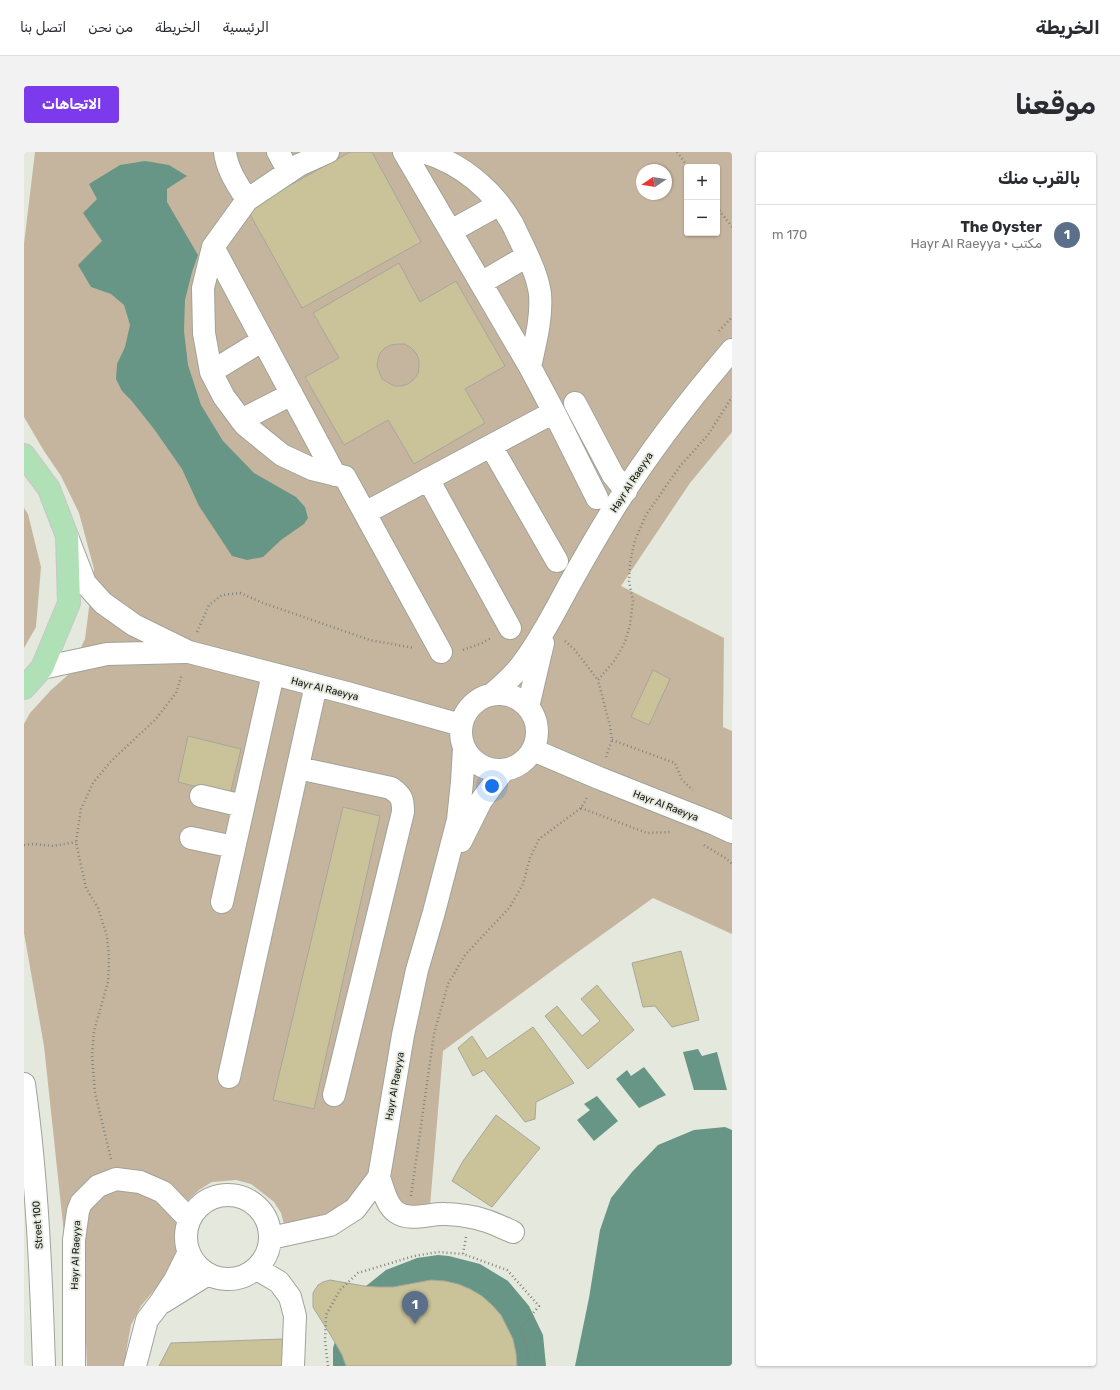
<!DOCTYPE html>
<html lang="ar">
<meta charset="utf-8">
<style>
:root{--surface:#fff;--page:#f2f2f3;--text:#2b2b33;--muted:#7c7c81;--line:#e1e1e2;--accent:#7c3aed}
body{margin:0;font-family:Rubik,"Noto Naskh Arabic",sans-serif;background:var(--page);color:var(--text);direction:rtl}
.controls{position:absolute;right:12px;top:12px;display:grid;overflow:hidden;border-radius:4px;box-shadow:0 1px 3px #0004}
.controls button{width:36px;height:36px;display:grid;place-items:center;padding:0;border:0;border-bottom:1px solid var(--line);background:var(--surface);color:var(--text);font:20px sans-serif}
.compass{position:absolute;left:612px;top:12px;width:36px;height:36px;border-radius:50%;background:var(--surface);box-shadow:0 1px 3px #0004;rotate:258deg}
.you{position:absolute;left:468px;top:634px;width:14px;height:14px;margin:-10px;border:3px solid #fff;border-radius:50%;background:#1a73e8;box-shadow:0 0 0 6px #1a73e833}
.badge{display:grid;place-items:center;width:26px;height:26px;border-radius:50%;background:var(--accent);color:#fff;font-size:13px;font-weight:700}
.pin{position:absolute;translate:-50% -33px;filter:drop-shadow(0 1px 2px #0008)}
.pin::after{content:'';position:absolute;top:21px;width:14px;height:12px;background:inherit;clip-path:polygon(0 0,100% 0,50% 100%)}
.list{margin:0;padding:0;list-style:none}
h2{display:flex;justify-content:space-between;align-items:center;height:52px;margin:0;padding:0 16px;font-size:17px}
h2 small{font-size:13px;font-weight:400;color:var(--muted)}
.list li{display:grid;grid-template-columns:26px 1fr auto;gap:12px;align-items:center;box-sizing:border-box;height:60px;padding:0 16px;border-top:1px solid var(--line)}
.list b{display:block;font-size:15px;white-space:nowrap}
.list p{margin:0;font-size:13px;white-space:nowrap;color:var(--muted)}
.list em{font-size:13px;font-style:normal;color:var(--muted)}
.map{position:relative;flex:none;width:708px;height:1214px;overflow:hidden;direction:ltr;border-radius:4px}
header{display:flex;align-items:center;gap:24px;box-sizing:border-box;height:56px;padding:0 20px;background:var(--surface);border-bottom:1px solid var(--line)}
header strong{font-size:19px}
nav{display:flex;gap:22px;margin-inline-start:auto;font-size:14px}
.intro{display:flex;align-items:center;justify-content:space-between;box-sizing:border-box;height:96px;padding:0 24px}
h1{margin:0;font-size:28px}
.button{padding:10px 18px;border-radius:4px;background:var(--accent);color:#fff;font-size:14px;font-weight:700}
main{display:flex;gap:24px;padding:0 24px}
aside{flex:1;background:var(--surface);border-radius:4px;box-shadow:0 1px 3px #0004}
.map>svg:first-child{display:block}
</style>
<header>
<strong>الخريطة</strong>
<nav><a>الرئيسية</a><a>الخريطة</a><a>من نحن</a><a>اتصل بنا</a></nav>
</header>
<div class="intro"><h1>موقعنا</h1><a class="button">الاتجاهات</a></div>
<main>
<aside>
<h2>بالقرب منك<small></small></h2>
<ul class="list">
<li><span class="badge" style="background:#5c6f8a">1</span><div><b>The Oyster</b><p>مكتب · Hayr Al Raeyya</p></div><em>170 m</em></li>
</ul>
</aside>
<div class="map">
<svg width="708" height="1214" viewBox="0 0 708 1214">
<rect width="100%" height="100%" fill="#e4e8dd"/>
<path fill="#c6b59e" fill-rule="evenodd" d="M11 0H708V280L666 331 597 434 700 486 699 575 708 579V782L629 746 540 810 419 899 406 1054 383 1053 374 1048 329 1043 314 1058 261 1075 257 1061 250 1050 227 1032 212 1028 188 1030 175 1038 163 1049 151 1075 153 1102 150 1114 117 1154 107 1173 102 1200V1214H63L58 1094 41 1091 20 894 0 781V572L6 561 27 538 44 523 61 487 70 417 55 361 37 324 20 299 0 265V92ZM663 15H693V81H663ZM618 18H642V42H618Z
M0 356 4 362 17 415 12 475 0 496Z"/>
<path fill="#679686" d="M121 9 145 13 163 24 143 37V50L174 103 168 120 161 148 160 179 164 213 177 253 199 289 230 321 272 345 281 355 284 366 280 372 257 388 239 405 223 408 208 404 175 354 158 317 130 277 107 248 98 239 92 227 93 212 101 195 106 173 100 153 87 142 67 135 54 113 78 89 59 61 73 47 65 32 96 13Z
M674 897 678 904 693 900 703 938H670L659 900Z
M620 915 642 943 615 956 592 927 603 918 607 924Z
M573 944 594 969 570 989 553 968 566 958 560 952Z
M701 975 708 978V1214H551L565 1146 576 1078 587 1046 608 1020 634 993 670 978Z
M414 1103 425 1104 456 1112 484 1129 505 1154 519 1183 522 1214H309V1196L319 1165 337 1138 362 1118 393 1106Z"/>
<path fill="#cac399" stroke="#a7a69b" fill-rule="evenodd" d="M326 0H348L397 90 278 156 223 57Z
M375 111 396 150 432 129 481 214 441 237 461 271 390 312 364 268 320 293 281 225 315 206 289 161ZM374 192H381L387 196 392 201 395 208V215L394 222 389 228 384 232 377 234H370L358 227 353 214 354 207 356 201 361 196 367 193Z
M629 518 646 527 625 573 607 565Z
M164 584 217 597 206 643 154 630Z
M319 655 356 664 290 957 249 948Z
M657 799 675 868 648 875 631 854 619 855 608 811Z
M573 833 610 878 564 917 521 864 533 854 558 884 576 869 557 847Z
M509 875 550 931 512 950 511 967 501 970 460 918 449 924 434 896 448 884 463 907Z
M472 963 516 996 468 1055 428 1029 439 1009Z
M306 1128 340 1134 354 1135H369L407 1128 421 1129 434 1132 446 1137 458 1144 468 1153 477 1163 489 1187 492 1201 493 1214H322L318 1203 309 1187 289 1155V1141L294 1133 299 1130Z
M259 1187V1214H135L147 1191Z"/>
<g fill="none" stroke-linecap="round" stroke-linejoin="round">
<defs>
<path id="minor" d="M201 0C203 18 214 33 223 48
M254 0 265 20
M304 0 275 13 223 48 189 95 179 136 180 181 187 220 200 245 221 273 258 303 288 317 321 325 417 500
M380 0 506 215 530 260 573 346
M399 0C437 11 469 38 488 71 492 79 496 88 500 96 507 111 514 126 516 142 518 167 511 191 506 215
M427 79 474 53
M189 95 311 323
M457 131 503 104
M187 220 239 188
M551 251 589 323 602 339
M217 268 268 242
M467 294 533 409
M404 327 486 476
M341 361 530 260
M44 387 61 431 79 451 110 473 165 500 323 541 437 573
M18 516 83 502 160 500
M437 580a38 38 0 1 1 76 0a38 38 0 1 1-76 0Z
M467 543C479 533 492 522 501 508 518 485 531 459 544 435 559 408 574 382 590 356 625 300 665 248 708 198
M504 555 519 491
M509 598 575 626 691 672 708 680
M274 616 367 636C378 644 379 647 379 660L310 943
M177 644 219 654
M167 686 210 695
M437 689 457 649 479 619
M198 750 249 522
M205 925 292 533
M0 932C13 1025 17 1120 20 1214
M355 1025C359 1036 362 1053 372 1060 386 1070 406 1061 421 1062 428 1062 435 1063 442 1064 459 1066 473 1073 489 1080
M162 1085a42 42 0 1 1 84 0a42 42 0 1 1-84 0Z
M247 1086 306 1073 331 1057 355 1025 379 883 393 818 410 760 434 668 438 630 440 596
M233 1117 255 1130 266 1145 271 1164 269 1214
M139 1150 184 1122
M50 1214V1088L54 1059 57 1051 74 1034 92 1027 116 1030 139 1040 165 1067
M111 1214 123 1168 136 1151 151 1128 165 1100"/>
<path id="major" d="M0 303 25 337 43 384 45 451 18 516 0 536"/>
</defs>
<use href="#minor" stroke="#9fa398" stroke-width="24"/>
<use href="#major" stroke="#c6c7c6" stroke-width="24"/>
<path stroke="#81847d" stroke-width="2.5" stroke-dasharray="1 3" stroke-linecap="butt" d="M653 0 664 15
M693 55 708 75
M695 179 708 165
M173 480 185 453 198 443 216 441 239 451 346 488 390 496
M541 489 550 497 574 528
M439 498 458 491 467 486
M588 588 651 611 658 628 669 638
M582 605 588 588 586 574 574 528 591 508 601 490 606 473 609 449 605 429 606 411 611 388 622 363 656 314 684 283 708 245
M557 656 623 681 647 680
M0 693 10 692 29 694 52 690
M680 693 703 707 708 712
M87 1007 71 941 68 904 70 879 84 830 85 806 83 784 74 756 62 736 52 690 57 657 69 631 87 609 131 568 152 541 158 522
M387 1044 410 882 424 832 441 803 486 755 499 732 506 706 515 687 557 656 564 644
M442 1085 439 1102 483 1118 515 1154 497 1176 503 1196 505 1214
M304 1214 301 1189 302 1163 316 1138 334 1121 390 1104 414 1100 439 1102"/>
<use href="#minor" stroke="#fff" stroke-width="22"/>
<use href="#major" stroke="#b0e0b6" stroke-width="22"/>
</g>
<g text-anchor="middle" stroke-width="3.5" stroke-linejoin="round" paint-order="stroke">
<g font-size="10" fill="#121410" stroke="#e4e8dd">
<text transform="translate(607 330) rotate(-57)" y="4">Hayr Al Raeyya</text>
<text transform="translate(301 536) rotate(14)" y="4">Hayr Al Raeyya</text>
<text transform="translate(642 653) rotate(21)" y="4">Hayr Al Raeyya</text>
<text transform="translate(370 934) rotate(-80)" y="4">Hayr Al Raeyya</text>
<text transform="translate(13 1073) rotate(-94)" y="4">Street 100</text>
<text transform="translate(51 1103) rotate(-88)" y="4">Hayr Al Raeyya</text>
</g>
</g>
</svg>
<div class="controls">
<button>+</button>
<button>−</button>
</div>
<svg class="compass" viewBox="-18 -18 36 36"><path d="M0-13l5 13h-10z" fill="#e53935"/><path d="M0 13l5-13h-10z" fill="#7c7c81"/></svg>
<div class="you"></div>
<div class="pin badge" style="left:391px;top:1172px;background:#5c6f8a">1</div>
</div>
</main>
